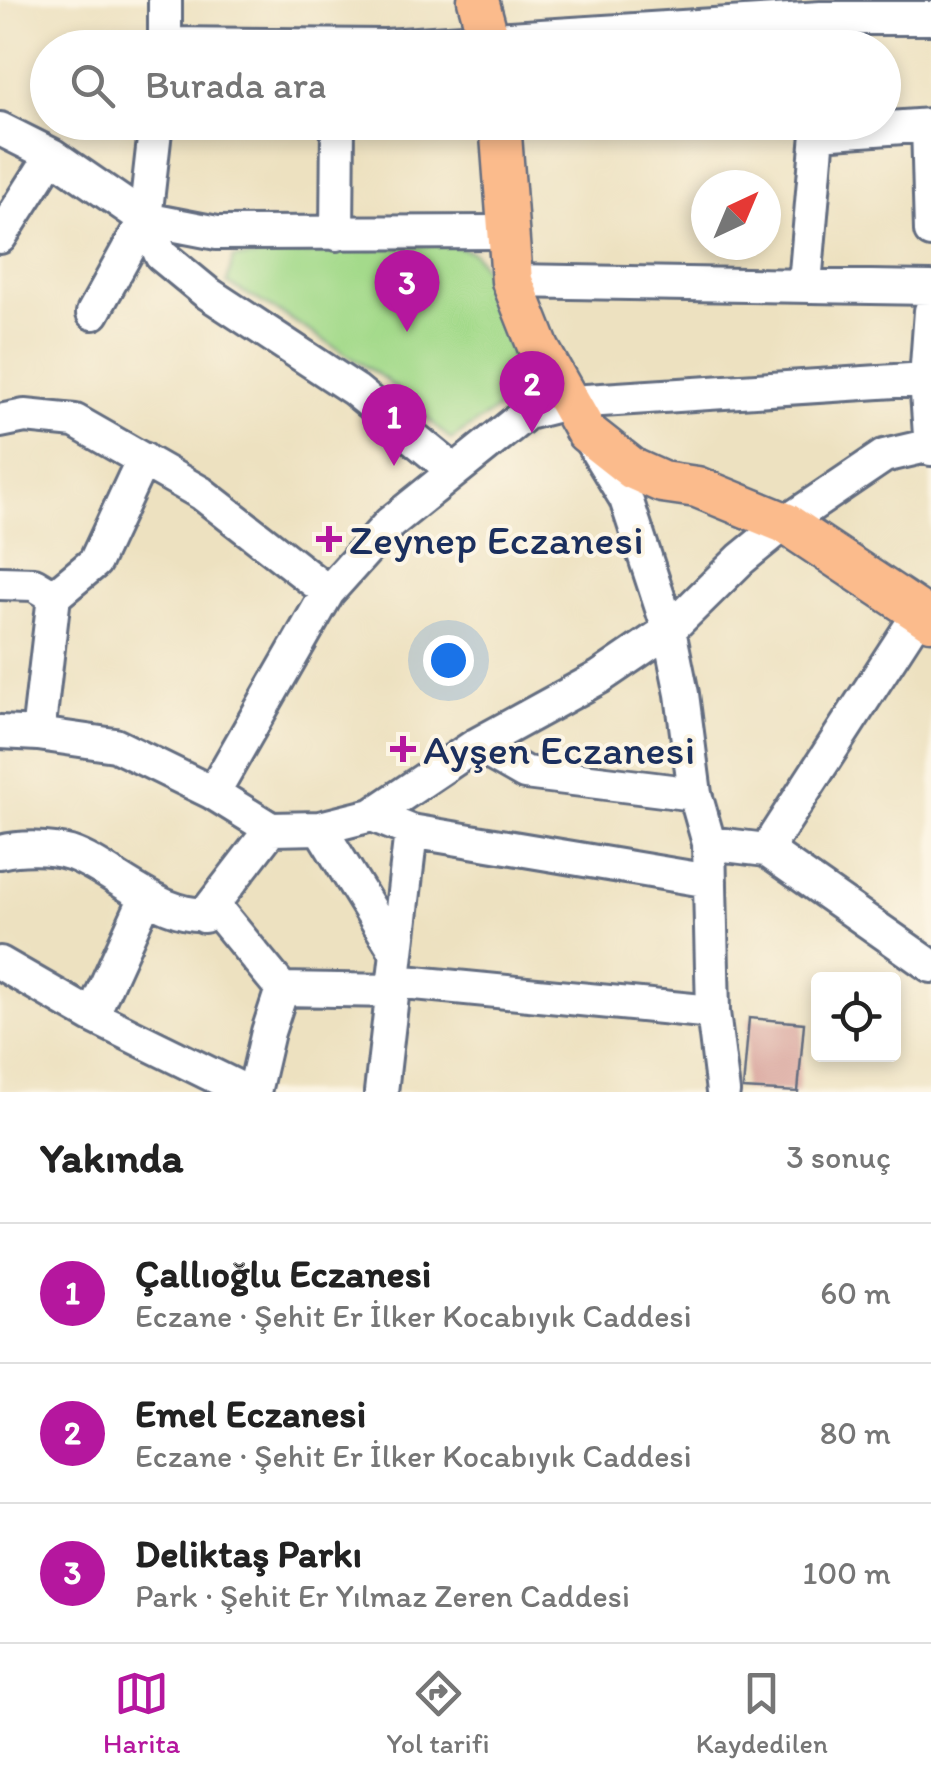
<!DOCTYPE html>
<html lang="tr">
<meta charset="utf-8">
<style>
:root{--surface:#fff;--page:#f2f2f2;--text:#222;--muted:#767676;--line:#e0e0e0;--accent:#b5179e}
body{margin:0;font-family:Itim,sans-serif;background:var(--page);color:var(--text)}
.controls{position:absolute;right:30px;bottom:30px;display:grid;overflow:hidden;border-radius:10px;box-shadow:0 5px 15px #0003}
.controls button{width:90px;height:90px;display:grid;place-items:center;padding:0;border:0;border-bottom:2px solid var(--line);background:var(--surface);color:var(--text);font:50px sans-serif}
.compass{position:absolute;left:691px;top:170px;width:90px;height:90px;border-radius:50%;background:var(--surface);box-shadow:0 5px 15px #0003;rotate:44deg}
.you{position:absolute;left:448px;top:660px;width:35px;height:35px;margin:-25px;border:8px solid #fff;border-radius:50%;background:#1a73e8;box-shadow:0 0 0 15px #1a73e833}
.badge{display:grid;place-items:center;width:65px;height:65px;border-radius:50%;background:var(--accent);color:#fff;font-size:32px;font-weight:700}
.pin{position:absolute;translate:-50% -82px;filter:drop-shadow(0 2px 5px #0008)}
.pin::after{content:'';position:absolute;top:52px;width:35px;height:30px;background:inherit;clip-path:polygon(0 0,100% 0,50% 100%)}
.list{margin:0;padding:0;list-style:none}
h2{display:flex;justify-content:space-between;align-items:center;height:130px;margin:0;padding:0 40px;font-size:42px}
h2 small{font-size:32px;font-weight:400;color:var(--muted)}
.list li{display:grid;grid-template-columns:65px 1fr auto;gap:30px;align-items:center;box-sizing:border-box;height:140px;padding:0 40px;border-top:2px solid var(--line)}
.list b{display:block;font-size:38px;white-space:nowrap}
.list p{margin:0;font-size:32px;white-space:nowrap;color:var(--muted)}
.list em{font-size:32px;font-style:normal;color:var(--muted)}
.icon{flex:none;width:55px;height:55px;fill:none;stroke:currentColor;stroke-width:2;stroke-linecap:round;stroke-linejoin:round}
.map{position:relative;flex:none;width:931px;height:1092px;overflow:hidden}
.search{position:absolute;background:var(--surface);box-shadow:0 5px 15px #0003;left:30px;right:30px;top:30px;height:110px;display:flex;align-items:center;gap:25px;box-sizing:border-box;padding:0 35px;border-radius:55px;color:var(--muted);font-size:38px}
.sheet{height:550px;background:var(--surface)}
nav{display:flex;justify-content:space-around;align-items:center;box-sizing:border-box;height:140px;border-top:2px solid var(--line);background:var(--surface);font-size:28px;color:var(--muted)}
nav a{display:grid;justify-items:center;gap:5px}
nav .on{color:var(--accent)}
.map>svg:first-child{display:block}
</style>
<div class="map">
<svg width="931" height="1092" viewBox="0 0 931 1092">
<rect width="100%" height="100%" fill="#fcf5e5"/>
<filter id="ink" filterUnits="userSpaceOnUse"><feTurbulence type="fractalNoise" baseFrequency=".01" numOctaves="2"/><feDisplacementMap in="SourceGraphic" scale="20" xChannelSelector="R" yChannelSelector="G"/><feConvolveMatrix kernelMatrix="1 2 1 2 8 2 1 2 1" color-interpolation-filters="sRGB"/></filter>
<filter id="wash" filterUnits="userSpaceOnUse"><feTurbulence type="fractalNoise" baseFrequency=".0048" numOctaves="4" result="noise"/><feDisplacementMap in="SourceGraphic" scale="40" xChannelSelector="R" yChannelSelector="G"/><feGaussianBlur stdDeviation="2.25" result="paint"/><feColorMatrix in="noise" values="0 0 0 0 0 0 0 0 0 0 0 0 0 0 0 0 0 1.4 0 .05"/><feComposite in="paint" operator="in"/></filter>
<g filter="url(#wash)">
<rect width="100%" height="100%" fill="#ede1c0"/>
<path fill="#a4da8b" stroke="#608474" stroke-width="2.5" d="M450 244 474 253 487 274 522 392 451 440 385 379 276 310 227 283 233 258Z"/>
<g id="blocks">
<path fill="#d7a099" d="M749 1018 804 1023 798 1092 743 1089Z"/>
</g>
</g>
<g filter="url(#ink)">
<use href="#blocks" fill-opacity="0" stroke="#646d80" stroke-width="2.5"/>
<g fill="none" stroke-linecap="round" stroke-linejoin="round">
<defs>
<path id="minor" d="M165 0V48
M166 44 385 46 821 18H931
M156 122 145 219 161 255 206 292 355 390 454 471
M928 125 931 231
M0 129 52 155 145 219 217 233 506 232
M819 133 931 125
M337 234 338 122
M0 237 52 155
M512 281 931 288
M805 284 819 122
M931 311 926 379 931 449
M93 313 145 219
M0 421 25 416 75 421 201 493 328 592
M592 443 626 499 669 630 682 694 695 794 709 843 713 1012 723 1092
M0 583 34 584 54 596 38 734
M54 596 95 562 143 459
M0 732 38 734 115 745 213 793 271 829 320 828 372 815 476 745 600 677 669 630 741 559 785 523 884 456 931 445
M476 745 525 773 695 794
M213 793 328 592 390 523 527 413 571 402 926 379
M372 815 411 831 381 1092
M320 828 397 953
M411 831 710 881
M709 843 766 850 920 612
M766 850 931 966
M0 852C21 847 49 847 70 853 111 866 171 929 218 911L282 989 268 1032 254 1092
M204 916 271 829
M0 963 92 1016 247 1092
M394 981 713 1012
M282 989 393 991
M92 1016 146 897"/>
<path id="major" d="M478 0 491 48
M500 122 512 281 539 349 586 432 633 469 662 482 697 487 785 523 931 620"/>
</defs>
<use href="#minor" stroke="#646d80" stroke-width="38"/>
<use href="#major" stroke="#646d80" stroke-width="45"/>
<use href="#minor" stroke="#fff" stroke-width="32"/>
<use href="#major" stroke="#fbbb8c" stroke-width="40"/>
</g>
</g>
<g fill="#b5179e" stroke="#fcf5e5" stroke-width="4">
<path d="M324 524h10v10h10v10h-10v10h-10v-10h-10v-10h10z"/>
<path d="M398 734h10v10h10v10h-10v10h-10v-10h-10v-10h10z"/>
</g>
<g text-anchor="middle" stroke-width="8" stroke-linejoin="round" paint-order="stroke">
<g font-size="42" fill="#1b2f5e" stroke="#fcf5e5" text-anchor="start">
<text x="349" y="554">Zeynep Eczanesi</text>
<text x="423" y="764">Ayşen Eczanesi</text>
</g>
</g>
</svg>
<div class="controls">
<button><svg class="icon" aria-label="locate" viewBox="0 0 24 24"><circle cx="12" cy="12" r="6"/><path d="M12 2v4M12 18v4M2 12h4M18 12h4"/></svg></button>
</div>
<svg class="compass" viewBox="-18 -18 36 36"><path d="M0-13l5 13h-10z" fill="#e53935"/><path d="M0 13l5-13h-10z" fill="#767676"/></svg>
<div class="you"></div>
<div class="pin badge" style="left:394px;top:466px">1</div>
<div class="pin badge" style="left:532px;top:433px">2</div>
<div class="pin badge" style="left:407px;top:332px">3</div>
<div class="search"><svg class="icon" aria-label="search" viewBox="0 0 24 24"><circle cx="10" cy="10" r="6"/><path d="M15 15l6 6"/></svg>Burada ara</div>
</div>
<section class="sheet">
<h2>Yakında<small>3 sonuç</small></h2>
<ul class="list">
<li><span class="badge">1</span><div><b>Çallıoğlu Eczanesi</b><p>Eczane · Şehit Er İlker Kocabıyık Caddesi</p></div><em>60 m</em></li>
<li><span class="badge">2</span><div><b>Emel Eczanesi</b><p>Eczane · Şehit Er İlker Kocabıyık Caddesi</p></div><em>80 m</em></li>
<li><span class="badge">3</span><div><b>Deliktaş Parkı</b><p>Park · Şehit Er Yılmaz Zeren Caddesi</p></div><em>100 m</em></li>
</ul>
</section>
<nav>
<a class="on"><svg class="icon" aria-label="map" viewBox="0 0 24 24"><path d="M3 6l6-2 6 2 6-2v14l-6 2-6-2-6 2zM9 4v14M15 6v14"/></svg>Harita</a>
<a><svg class="icon" aria-label="directions" viewBox="0 0 24 24"><path d="M12 3l9 9-9 9-9-9zM9 14v-3h6M13 9l2 2-2 2"/></svg>Yol tarifi</a>
<a><svg class="icon" aria-label="saved" viewBox="0 0 24 24"><path d="M7 4h10v16l-5-4-5 4z"/></svg>Kaydedilen</a>
</nav>
